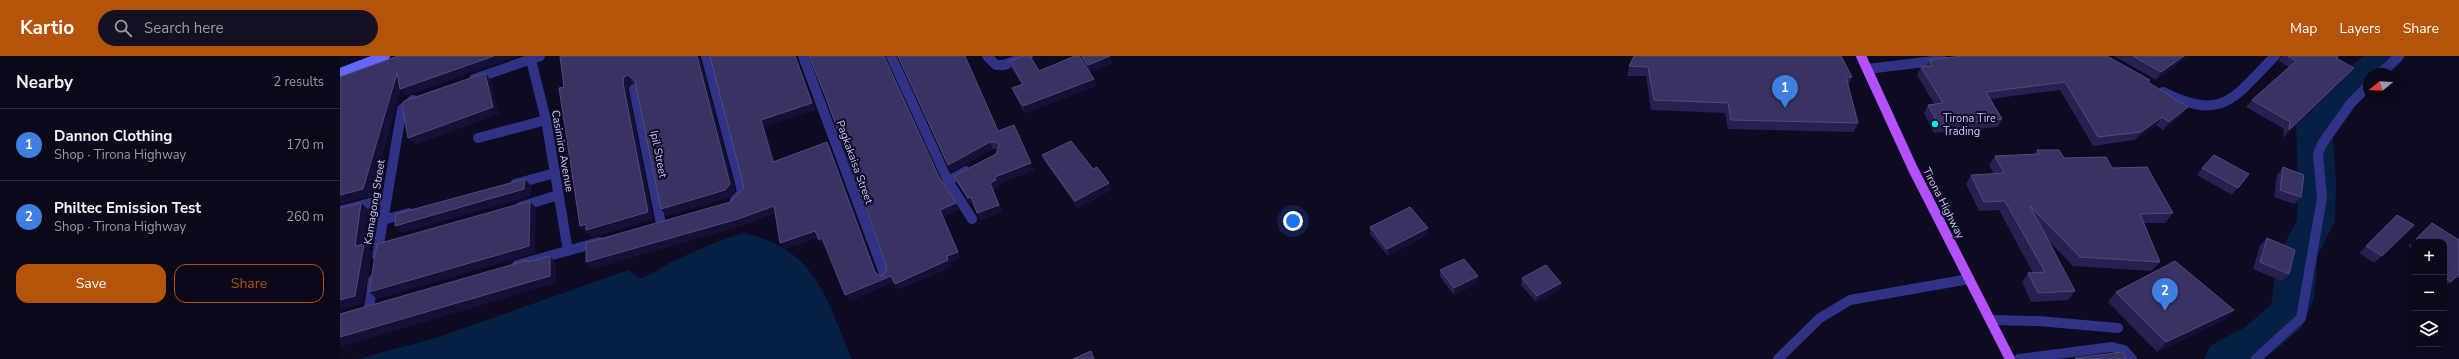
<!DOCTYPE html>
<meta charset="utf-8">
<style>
:root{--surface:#0a0819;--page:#131122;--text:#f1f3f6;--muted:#999aa2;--line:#2a2938;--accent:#b45309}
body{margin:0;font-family:"Nunito Sans",sans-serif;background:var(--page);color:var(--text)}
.controls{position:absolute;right:12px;bottom:12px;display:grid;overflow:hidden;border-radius:8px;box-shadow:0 4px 16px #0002}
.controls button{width:36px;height:36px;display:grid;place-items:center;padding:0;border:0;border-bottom:1px solid var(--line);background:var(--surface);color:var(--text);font:20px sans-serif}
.compass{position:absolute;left:2023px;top:12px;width:36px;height:36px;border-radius:50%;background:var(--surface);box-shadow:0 4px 16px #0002;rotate:252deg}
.you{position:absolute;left:953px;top:165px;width:14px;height:14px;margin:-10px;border:3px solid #fff;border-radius:50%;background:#1a73e8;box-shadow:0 0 0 6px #1a73e833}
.badge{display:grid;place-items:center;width:26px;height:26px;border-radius:50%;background:var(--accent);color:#fff;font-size:13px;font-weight:700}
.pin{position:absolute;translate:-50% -33px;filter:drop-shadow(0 1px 2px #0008)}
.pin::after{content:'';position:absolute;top:21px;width:14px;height:12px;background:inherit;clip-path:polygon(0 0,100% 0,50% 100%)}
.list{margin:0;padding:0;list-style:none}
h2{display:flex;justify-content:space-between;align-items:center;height:52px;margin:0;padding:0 16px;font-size:17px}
h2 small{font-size:13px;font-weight:400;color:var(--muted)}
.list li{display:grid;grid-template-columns:26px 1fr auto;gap:12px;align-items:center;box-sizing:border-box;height:72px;padding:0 16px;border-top:1px solid var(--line)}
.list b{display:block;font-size:15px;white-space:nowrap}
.list p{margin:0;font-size:13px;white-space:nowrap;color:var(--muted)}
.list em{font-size:13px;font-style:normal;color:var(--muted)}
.actions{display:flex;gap:8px;padding:12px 16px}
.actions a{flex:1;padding:9px 0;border:1px solid var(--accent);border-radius:12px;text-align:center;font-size:14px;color:var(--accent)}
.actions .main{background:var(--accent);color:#fff}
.icon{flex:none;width:22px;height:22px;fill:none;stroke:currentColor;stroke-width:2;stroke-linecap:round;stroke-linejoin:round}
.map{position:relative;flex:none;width:2119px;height:303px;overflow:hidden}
header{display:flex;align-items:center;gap:24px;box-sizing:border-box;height:56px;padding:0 20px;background:var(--accent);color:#fff}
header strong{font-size:19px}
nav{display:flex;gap:22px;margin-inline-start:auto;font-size:14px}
.search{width:280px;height:36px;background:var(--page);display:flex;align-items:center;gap:10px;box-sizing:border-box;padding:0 14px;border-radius:22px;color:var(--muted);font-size:15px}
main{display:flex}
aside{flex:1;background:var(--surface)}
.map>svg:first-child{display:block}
</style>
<header>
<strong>Kartio</strong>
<div class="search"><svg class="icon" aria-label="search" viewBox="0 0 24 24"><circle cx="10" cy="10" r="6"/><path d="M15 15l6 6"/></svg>Search here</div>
<nav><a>Map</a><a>Layers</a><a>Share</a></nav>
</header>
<main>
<aside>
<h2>Nearby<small>2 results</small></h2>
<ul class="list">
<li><span class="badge" style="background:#3f7fe0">1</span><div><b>Dannon Clothing</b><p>Shop · Tirona Highway</p></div><em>170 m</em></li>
<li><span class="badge" style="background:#3f7fe0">2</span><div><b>Philtec Emission Test</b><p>Shop · Tirona Highway</p></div><em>260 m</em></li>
</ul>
<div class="actions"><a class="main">Save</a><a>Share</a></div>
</aside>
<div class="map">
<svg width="2119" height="303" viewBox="0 0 2119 303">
<rect width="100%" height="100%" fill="#0d0a21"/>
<path fill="#062044" d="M403 177C478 193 485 243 512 303H17L96 282 288 214 300 222C314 219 319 212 332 206 356 194 378 185 403 177Z"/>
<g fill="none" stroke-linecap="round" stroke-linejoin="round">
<path fill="#062044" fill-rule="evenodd" d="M2024 0H2065C2056 16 2046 18 2029 18V32L2009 47 1992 70 1996 127 1995 165 1978 199 1974 242 1962 271 1935 295 1922 303H1864L1870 290 1905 271 1931 249 1938 199 1957 165 1958 127 1956 68 1985 29Z"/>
<path stroke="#303285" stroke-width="10" d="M138 82 206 64
M175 128 215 117
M43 164 69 157
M1650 264 1698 265 1778 272
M1438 303 1480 262 1510 244 1629 223
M1679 303 1772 291 1784 294 1792 303"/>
<path stroke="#303285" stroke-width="10" d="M190 0 206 64 228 195
M366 0 400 127 402 137 395 144
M463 0 545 220
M551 0 608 125 626 115
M647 0 656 9H664L688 0
M1527 13 1602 4
M2040 18 2059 0
M134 23 200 0
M294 33 321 168
M1823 36C1884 66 1893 42 1935 0
M608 125 632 163
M180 151 218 139
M0 155 46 143
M37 200 62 53 73 44
M177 209 259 186
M29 252 33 224
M1916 303 1961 262 1982 142 1978 98 1982 88 2011 47 2029 29"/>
<path stroke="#6167ff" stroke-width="10" d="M0 17 45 0"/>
<path stroke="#b351ff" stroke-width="10" d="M1521 0 1573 113 1670 303"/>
</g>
<path fill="#272151" d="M220 0H360V2L395 135 389 141 326 160 296 29 293 27 289 28 288 34 313 163 252 181 248 176 246 177 240 170Z
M558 0 658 75 691 107 694 114 658 128 659 131 653 133 662 156 640 164 633 148 631 149 617 127 614 120 656 98 658 93H653L611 116Z
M740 0H770L772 8 750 16 741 2Z
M1294 0 1512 21 1508 30 1518 67 1514 76 1388 73 1385 57 1311 54 1306 20H1287L1289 10Z
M1774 0H1849L1816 24Z
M1941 0H2000L1997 3 2008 20 1943 82 1944 73 1906 51 1912 44 1949 11 1939 5Z
M1589 4 1810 24 1809 26 1842 59 1823 74 1816 69 1795 84 1753 90 1720 34 1650 43 1662 63 1658 71 1594 77 1584 57 1588 49 1594 48 1577 19 1581 11H1586Z
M670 5 699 15 756 30 685 57 675 40 672 32 682 29 672 13Z
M1697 94 1724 102 1772 112 1833 157 1825 167H1804L1820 206 1812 215 1733 210 1708 184 1735 235 1728 244 1691 246 1682 226 1688 217H1693L1659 154 1639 155 1626 128 1631 119 1654 118 1649 109 1655 100 1694 98Z
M702 99 753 113 769 127 771 134 738 152 705 106Z
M1943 111 1961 141 1954 148 1934 141 1937 119Z
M1862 112 1909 118 1892 139 1857 119Z
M2057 159 2042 200 2034 207 2019 197Z
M2092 167 2119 184V222L2116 221 2104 232V186H2074V194L2068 190Z
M1030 171 1088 172 1087 179 1048 200 1030 178Z
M1927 182 1949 218 1942 225 1913 213 1920 189Z
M1100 214 1138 220 1137 227 1114 239 1100 221Z
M1182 222 1221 227 1220 234 1196 246 1181 229Z
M1776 236 1894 254 1884 264 1817 296 1768 246Z"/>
<path fill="#151036" d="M154 0H180L66 40 61 34 31 140 0 148V139L57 17Z
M357 0H360V2L395 135 389 141 326 160 321 153Z
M455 0H457V2L476 54 425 71 438 113 433 106 421 64Z
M658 0H667L659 2Z
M770 0 772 8 750 16 748 9Z
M1844 0H1849L1816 24 1821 16Z
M2014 12 2008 20 1943 82 1949 74Z
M145 17 151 24 159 58 75 89 68 82Z
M288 19 293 27 289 28 288 34 313 163 252 181 248 176 246 177 240 170 284 21Z
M754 23 756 30 685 57 683 50Z
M1848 51 1842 59 1823 74 1829 66Z
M1822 61 1816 69 1795 84 1801 76Z
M487 86 491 93 539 222 535 216Z
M650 86 653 93 611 116 608 109Z
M691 107 694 114 658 128 659 131 653 134 650 127 655 121Z
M185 123 191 130V140L62 177 55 170Z
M769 127 771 134 738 152 735 145Z
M631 141 634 148 631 149 628 142Z
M190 145 196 152 195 197 37 243 29 236Z
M21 147 29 154 23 194 24 188 32 195 23 247 0 253V244L15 190Z
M616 147 619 154 603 161 621 202 610 207 612 211 558 234 555 228 600 154Z
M659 149 662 156 640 164 637 157Z
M434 150 438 157 402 170 252 213 246 206Z
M1088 172 1087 179 1048 200 1047 193Z
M475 175 479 182 444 193 440 187Z
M482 182 487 189 483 191 479 184Z
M210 200 216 207V227L0 291V281Z
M551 220 555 226 510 245 505 239Z
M1138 220 1137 227 1114 239V232Z
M1221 227 1220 234 1196 246 1197 240Z
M1894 254 1884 264 1817 296 1826 286Z"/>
<path fill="#393364" stroke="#504b7c" d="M58 0H154L60 33 57 17 23 133 0 139V21Z
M220 0H357L390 128 385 134 321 153 295 25 288 19 284 21 283 27 308 156 246 174V168L240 170 219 32 224 31Z
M370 0H455L472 47 421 64 433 106 487 86 535 216 540 220 544 219 547 211 486 42 469 0H544L599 121 616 147 600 154 618 196 607 200 608 204 555 228 551 220 505 239 482 182 479 184 475 175 440 187 434 150 398 163 246 206V187L390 146 404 132Z
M558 0H625L658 75 674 69 691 107 655 121 656 124 650 127 659 149 637 157 631 141 628 142 614 120 656 98 659 89 656 86H650L608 109Z
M684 0H690L699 15 735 0H739L754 23 683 50 672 32 683 28 670 5Z
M742 0H770L748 9Z
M1294 0H1501L1512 21H1506L1518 67 1391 64 1388 47 1314 44 1308 11 1289 10Z
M1622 0H1767L1810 24 1808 26 1848 51 1829 66 1822 61 1801 76 1758 81 1725 26 1646 36 1662 63 1599 69 1588 49 1603 47 1581 11 1592 10 1589 4Z
M1793 0H1844L1821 16Z
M1948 0H1998L1996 2 2014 12 1949 74 1950 66 1912 44 1956 5Z
M145 17 153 51 68 82 62 48 64 45Z
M731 85 753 113 757 111 769 127 735 145 702 99Z
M1697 94H1719L1724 102 1766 101 1772 112 1807 111 1833 157 1800 158 1820 206 1740 201 1690 150 1735 235 1698 237 1688 217 1705 216 1665 145 1644 146 1631 119 1664 117 1655 100 1699 98Z
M1874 99 1909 118 1898 132 1862 112Z
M1943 111 1964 119 1961 141 1940 134Z
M185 123 184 133 55 170 56 158Z
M190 145 189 190 29 236 37 188Z
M21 147 15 190 24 188 15 240 0 244V152Z
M1070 151 1088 172 1047 193 1030 171Z
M2057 159 2074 169 2042 200 2026 190Z
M2092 167 2119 184V218L2111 226 2104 221V204L2106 202 2104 201V186H2080L2076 183Z
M1927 182 1955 194 1949 218 1920 206Z
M210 200V220L0 281V258L188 204V206Z
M1124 203 1138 220 1114 232 1100 214Z
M1835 205 1894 254 1826 286 1776 236Z
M1206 209 1221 227 1197 240 1182 222Z
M751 295 754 303H733Z
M1783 296 1786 303H1736L1735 302Z"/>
<circle fill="#00ebf5" stroke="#0d0a21" stroke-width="1.5" cx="1595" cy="68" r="4"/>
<g text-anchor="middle" stroke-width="4" stroke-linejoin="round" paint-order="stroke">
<g font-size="11" fill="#cdcaff" stroke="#0d0a21" text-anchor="start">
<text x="1603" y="66">Tirona Tire<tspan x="1603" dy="13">Trading</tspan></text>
</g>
<g font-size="11" fill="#cdcaff" stroke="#0d0a21">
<text transform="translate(223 95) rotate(80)" y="4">Casimiro Avenue</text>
<text transform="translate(319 98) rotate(79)" y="4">Ipil Street</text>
<text transform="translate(515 106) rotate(70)" y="4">Pagkakaisa Street</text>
<text transform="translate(34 146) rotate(-81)" y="4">Kamagong Street</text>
<text transform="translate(1604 147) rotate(63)" y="4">Tirona Highway</text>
</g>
</g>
</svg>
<div class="controls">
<button>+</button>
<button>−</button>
<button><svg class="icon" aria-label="layers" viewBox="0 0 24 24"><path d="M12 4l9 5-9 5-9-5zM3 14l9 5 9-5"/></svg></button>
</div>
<svg class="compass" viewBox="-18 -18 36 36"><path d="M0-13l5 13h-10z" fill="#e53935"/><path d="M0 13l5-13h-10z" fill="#999aa2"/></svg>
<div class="you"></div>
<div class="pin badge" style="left:1445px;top:52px;background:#3f7fe0">1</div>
<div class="pin badge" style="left:1825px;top:255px;background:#3f7fe0">2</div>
</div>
</main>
